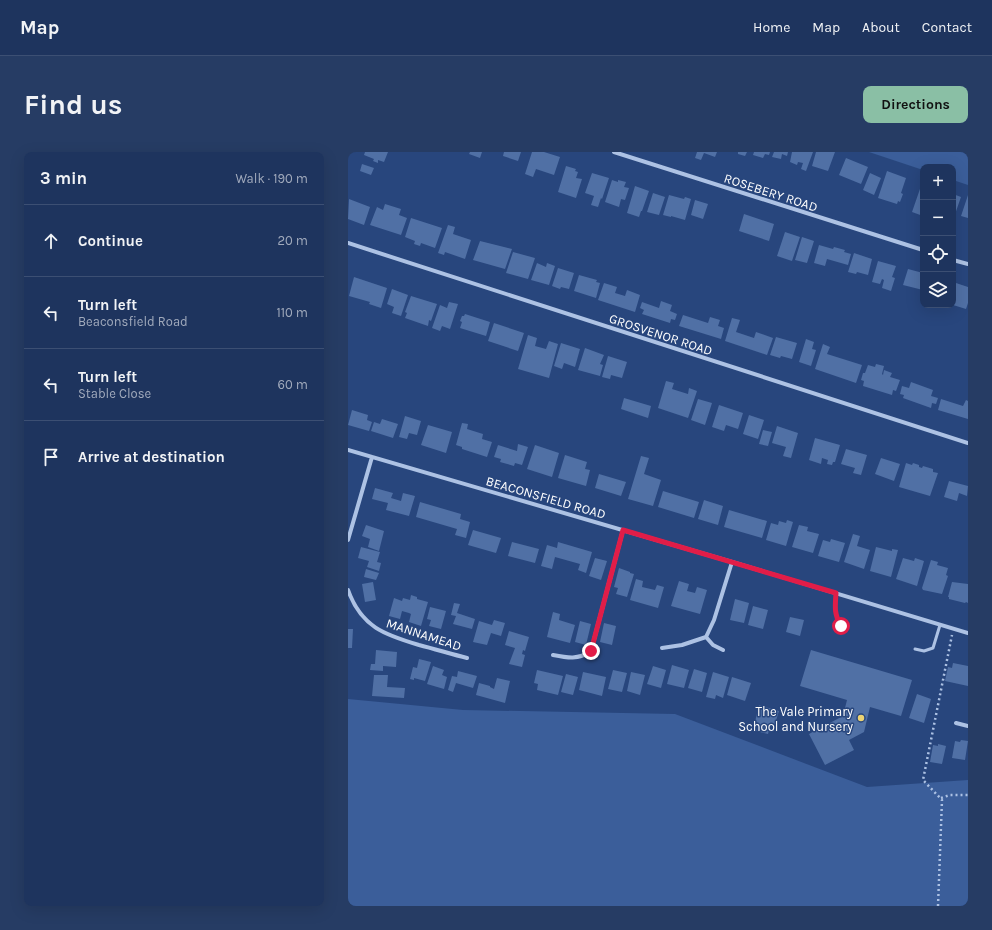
<!DOCTYPE html>
<meta charset="utf-8">
<style>
:root{--surface:#1e345e;--page:#263c64;--text:#f1f3f6;--muted:#a1aabc;--line:#3c4f73;--accent:#8abfa5}
body{margin:0;font-family:Karla,sans-serif;background:var(--page);color:var(--text)}
.controls{position:absolute;right:12px;top:12px;display:grid;overflow:hidden;border-radius:8px;box-shadow:0 4px 16px #0002}
.controls button{width:36px;height:36px;display:grid;place-items:center;padding:0;border:0;border-bottom:1px solid var(--line);background:var(--surface);color:var(--text);font:20px sans-serif}
.stop{position:absolute;width:12px;height:12px;margin:-9px;border:3px solid #e11d48;border-radius:50%;background:#fff}
.stop.end{background:#e11d48;border-color:#fff;box-shadow:0 1px 4px #0008}
.list{margin:0;padding:0;list-style:none}
h2{display:flex;justify-content:space-between;align-items:center;height:52px;margin:0;padding:0 16px;font-size:17px}
h2 small{font-size:13px;font-weight:400;color:var(--muted)}
.list li{display:grid;grid-template-columns:26px 1fr auto;gap:12px;align-items:center;box-sizing:border-box;height:72px;padding:0 16px;border-top:1px solid var(--line)}
.list b{display:block;font-size:15px;white-space:nowrap}
.list p{margin:0;font-size:13px;white-space:nowrap;color:var(--muted)}
.list em{font-size:13px;font-style:normal;color:var(--muted)}
.icon{flex:none;width:22px;height:22px;fill:none;stroke:currentColor;stroke-width:2;stroke-linecap:round;stroke-linejoin:round}
.map{position:relative;flex:none;width:620px;height:754px;overflow:hidden;border-radius:8px}
header{display:flex;align-items:center;gap:24px;box-sizing:border-box;height:56px;padding:0 20px;background:var(--surface);border-bottom:1px solid var(--line)}
header strong{font-size:19px}
nav{display:flex;gap:22px;margin-inline-start:auto;font-size:14px}
.intro{display:flex;align-items:center;justify-content:space-between;box-sizing:border-box;height:96px;padding:0 24px}
h1{margin:0;font-size:28px}
.button{padding:10px 18px;border-radius:8px;background:var(--accent);color:#111;font-size:14px;font-weight:700}
main{display:flex;gap:24px;padding:0 24px}
aside{flex:1;background:var(--surface);border-radius:8px;box-shadow:0 4px 16px #0002}
.map>svg:first-child{display:block}
</style>
<header>
<strong>Map</strong>
<nav><a>Home</a><a>Map</a><a>About</a><a>Contact</a></nav>
</header>
<div class="intro"><h1>Find us</h1><a class="button">Directions</a></div>
<main>
<aside>
<h2>3 min<small>Walk · 190 m</small></h2>
<ul class="list">
<li><svg class="icon" aria-label="ahead" viewBox="0 0 24 24"><path d="M12 20V5M6 11l6-6 6 6"/></svg><div><b>Continue</b></div><em>20 m</em></li>
<li><svg class="icon" aria-label="left" viewBox="0 0 24 24"><path d="M17 20v-9H6M10 6l-5 5 5 5"/></svg><div><b>Turn left</b><p>Beaconsfield Road</p></div><em>110 m</em></li>
<li><svg class="icon" aria-label="left" viewBox="0 0 24 24"><path d="M17 20v-9H6M10 6l-5 5 5 5"/></svg><div><b>Turn left</b><p>Stable Close</p></div><em>60 m</em></li>
<li><svg class="icon" aria-label="arrive" viewBox="0 0 24 24"><path d="M6 21V4h12l-3 4 3 4H6"/></svg><div><b>Arrive at destination</b></div></li>
</ul>
</aside>
<div class="map">
<svg width="620" height="754" viewBox="0 0 620 754">
<rect width="100%" height="100%" fill="#28467d"/>
<path fill="#3b5e9a" d="M521 0H620V33L605 28V15H575V18Z
M0 547 115 558 327 562 519 635 620 628V754H0Z"/>
<path fill="#5070a5" d="M17 0H40L36 10 30 8V11L25 9 26 7 16 3Z
M122 0H134L132 6 121 2Z
M156 0H173L170 9 155 4Z
M184 0H196L212 5 206 23 188 17 185 25 177 22Z
M349 0H369L367 5 356 1 353 8 347 6Z
M390 0H399L397 4 390 2Z
M406 0H422L421 3 417 2 415 6 405 3Z
M426 0H440L439 4 434 2 433 7 424 5Z
M444 0H465L458 19 453 17 455 11 450 10 449 13 442 10Z
M468 0H487L480 19 464 14Z
M498 6 520 15 513 32 491 23Z
M14 12 26 16 23 23 12 19Z
M218 14 228 17 227 19 230 20 228 26 234 27 228 46 210 40Z
M539 19 558 26 553 41 555 42 552 50 550 49 549 52 530 46Z
M244 21 261 26 254 47 253 46 250 55 243 53 246 44 237 41Z
M522 21 533 26 526 43 515 38Z
M264 28 270 30V28L278 30 276 35 281 36 277 48 273 47 271 55 257 50Z
M287 34 301 39 294 59H293L291 65 279 61Z
M573 34H575V64L564 60Z
M305 41 317 45 311 63 299 60Z
M605 42 613 45 605 68Z
M321 43 336 47 337 45 343 47 337 68 323 64V65L315 63Z
M620 43V66L613 64Z
M1 47 22 55 16 73 0 67Z
M347 48 360 52 355 67 343 63Z
M37 52 53 57 51 63 59 66 53 83 22 73 29 55 35 58Z
M396 62 426 72 421 89 391 79Z
M63 66 94 76 87 96 73 91 72 94 66 92 67 89 57 85Z
M100 73 107 75 105 82 123 88 117 107 97 100 96 103 90 101Z
M437 80 452 85 444 109 429 104Z
M454 85 466 89 459 111 447 108Z
M132 89 164 97 157 117 125 108Z
M471 93 485 97 486 95 497 98 496 100 503 102 500 113 479 107 477 114 466 111Z
M165 100 187 106 180 127 158 121Z
M506 101 524 107 520 123 509 120 508 122 500 120Z
M530 109 548 114 544 125 547 126 543 139 534 136 536 128 534 127 532 132 524 130Z
M189 111 198 115 199 111 207 114 201 133 183 128Z
M210 116 226 121 221 137 213 135 212 137 204 134Z
M560 117 575 121V138L555 133Z
M231 123 249 128 248 130 252 131 248 146 226 139Z
M6 125 39 136 33 156 21 152 22 150 1 144Z
M605 130 620 135V151L618 157 605 153Z
M256 131 269 135 267 141 277 144 279 138 292 143 287 160 250 148Z
M44 137 60 143 53 164 44 161 46 155 39 152Z
M63 144 89 152 83 169 81 168 80 174 57 166 59 161 57 160Z
M313 149 324 153 322 159 329 162 327 168 323 167 322 171 294 162 296 158 292 156 294 150 311 156Z
M101 150 110 152 102 177 94 174 92 179 84 176 92 153 99 156Z
M117 162 142 170 138 184 112 176 114 170 112 169 114 164H116Z
M335 163 360 171 362 165 372 168 370 174 376 176 373 187 331 174Z
M384 166 392 168 388 180 406 186 408 180 425 186 419 203 377 189Z
M146 171 176 181 170 199 140 189Z
M180 183 189 186 187 194 198 197 201 189 210 192 201 226 170 217Z
M428 185 449 191 444 207 433 204 432 206 422 203Z
M458 187 466 190 464 197 468 198 463 214 451 210Z
M213 191 232 197 227 215 216 211 214 217 206 214Z
M475 192 482 195 479 202 514 213 508 231 467 217Z
M237 196 256 203 252 212 255 213 252 224 230 218Z
M260 204 279 210 274 226 263 223 262 227 254 225Z
M528 212 536 214 534 222 535 223 536 218 544 221 542 225 552 228 548 239 545 238 544 243 515 234 516 229 513 228 515 221H517L520 213 527 215Z
M318 229 326 231 324 237 340 242 341 236 349 239 340 266 310 256Z
M563 230 585 238 583 244 590 246 588 252 584 251 583 256 555 246 556 243 552 242 554 234 561 236Z
M276 246 303 254 300 266 273 257Z
M350 247 364 251 357 273 343 268Z
M593 247 615 254 618 248 620 249V267L590 258Z
M371 253 395 261 390 277 378 273 376 279 364 275Z
M4 258 20 263 19 268 24 270 21 279 0 273Z
M401 263 416 268 410 287 395 282Z
M57 264 73 269 69 283 61 281 59 287 51 285Z
M34 267 50 272 45 286 23 279 26 270 32 272Z
M114 271 120 272 119 277 135 282 134 287 144 290 139 305 114 297V295L108 293Z
M80 273 104 280 98 301 73 293Z
M429 274 450 281 443 306 435 304 438 295 424 291Z
M415 278 424 280 420 294 411 292Z
M467 286 492 293 487 310H485L484 313 479 312 480 308 474 306 473 312 461 308Z
M170 292 180 295 174 313 167 311 166 314 152 310 153 307 146 305 150 293 169 299Z
M187 293 211 301 204 325 179 317Z
M498 297 519 303 513 323 505 321 507 316 493 312Z
M217 303 239 310 237 317 242 318 238 334 210 326Z
M293 304 301 306 296 322 313 328 305 354 280 347Z
M533 306 552 312 546 329 527 322Z
M558 311 564 313 565 311 571 313V315L574 316 575 314 585 317V320L590 321 582 344 551 335Z
M251 322 278 330 273 344 247 336Z
M601 329 620 334 619 344 611 341 609 349 596 345Z
M27 336 45 341 43 346 53 349 55 341 67 344 61 364 38 358 40 351 24 347Z
M315 339 351 350 346 366 310 355Z
M356 348 375 354 370 373 350 367Z
M72 350 113 362 112 367 122 370 118 386 107 383 109 377 68 365Z
M381 358 419 369 414 386 376 375Z
M439 368 445 370 438 394 418 388 423 371 430 373 431 369 438 371Z
M18 373 36 379 31 399 20 395 22 387 14 384Z
M451 373 460 375 459 379 471 382 465 401 444 395Z
M125 378 153 386 148 401 120 393Z
M505 382 512 384 509 394 522 398 516 417 496 410Z
M483 387 497 391 491 410 470 404 475 388 482 390Z
M164 390 191 397 187 411 160 404Z
M210 390 244 400 238 421 230 418 232 412 207 405 204 417 193 414 199 393 209 396Z
M13 395 32 400 29 410 33 411 31 419 19 415 21 409 10 406Z
M528 395 544 399V397L550 398 543 425 522 419Z
M247 406 259 409 253 428 241 424Z
M555 406 566 409 567 406 576 409 569 434 548 427Z
M583 408 590 410 589 413 600 416 598 423 600 424 594 442 575 438 574 436Z
M271 416 282 420V421L286 422 279 445 268 442 270 436 266 435Z
M18 417 31 421 28 428 16 425Z
M288 427 295 429 294 435 307 438 309 433 316 435 310 456 282 448Z
M331 429 341 432 339 439 347 441 349 435 359 438 352 462 323 454Z
M25 430 28 448 17 450 14 432Z
M604 430 620 432V451L618 450 617 451 601 447V445H600Z
M63 443 69 445V447L80 450 73 474 61 470 63 462 61 461 54 459 52 467 41 464 46 446 54 449 55 446 62 448Z
M387 447 401 451 396 471 382 468Z
M106 451 112 452 109 461 127 467 124 477 105 472 108 464 103 463Z
M405 454 420 458 415 477 400 473Z
M82 455 98 459 93 477 81 474 83 468 79 467Z
M205 460 212 462 211 468 227 473 222 491 199 485Z
M442 465 456 468 452 484 438 480Z
M146 468 157 471 153 484 143 481 139 493 125 490 131 469 144 473Z
M232 469 243 472 238 493 227 490Z
M256 471 268 474 264 493 252 490Z
M0 477H5L4 496H0Z
M161 479 181 485 177 499 175 498 174 502 177 503 174 515 161 512 167 496 157 493Z
M28 498 49 500 48 515 35 514V519L22 518 23 512H27Z
M463 498 564 528 553 564 522 555 516 580 501 588 506 598 477 613 461 582 495 564 499 548 452 534Z
M71 507 83 510 77 529 66 526V528L62 527 65 515 69 516Z
M605 511 620 514V534L597 529 600 515 604 516Z
M324 513 341 518 336 536 319 532Z
M85 514 96 518 94 523 99 525 96 537 79 532Z
M305 514 318 518 313 536 299 532Z
M346 517 359 521 354 540 340 536Z
M189 518 215 524 210 543 189 538 190 532 186 531Z
M265 518 279 521 274 540 260 537Z
M110 519 129 524 125 536 108 531 105 540 100 538 104 524 109 525Z
M235 520 258 525 254 544 231 538Z
M283 520 297 523 292 543 279 539Z
M365 520 381 525 375 546 368 543 367 547 358 545Z
M218 522 230 525 225 543 213 540Z
M26 523H40L39 535 57 536 56 546 24 544Z
M384 525 403 531 397 549 379 543Z
M149 526 162 529 157 551 128 543 131 531 142 534V535L146 537Z
M569 542 583 547 576 571 561 566Z
M411 553 431 559 426 575 422 574 420 582 408 579 411 571 407 570Z
M613 588 620 589 617 608 604 606 607 589 612 590Z
M590 592 598 594 594 612 582 610 585 593 590 594Z"/>
<g fill="none" stroke-linecap="round" stroke-linejoin="round">
<path stroke="#adc2e4" stroke-width="2.5" stroke-dasharray="2 3" stroke-linecap="butt" d="M593 646 602 643H620
M590 754 594 648 575 628 604 483"/>
<path stroke="#adc2e4" stroke-width="3" d="M488 441C487 455 486 462 493 474L499 477
M567 497 576 499 585 496 592 473"/>
<path stroke="#adc2e4" stroke-width="4" d="M266 0 575 98
M0 91 620 291
M605 108 620 112
M0 298 384 410 620 481
M0 388 24 305
M0 438C13 475 37 483 71 493 87 497 103 502 119 506
M358 485 365 493 375 498
M314 496 334 493 358 485 366 468 384 410
M205 503C220 506 230 508 243 499L275 378
M608 571 620 574"/>
</g>
<g fill="none" stroke-linecap="round" stroke-linejoin="round">
<path stroke="#e11d48" stroke-width="5" d="M243 499 275 378 488 441C487 455 486 462 493 474"/>
</g>
<circle fill="#ecd373" stroke="#28467d" stroke-width="1.5" cx="513" cy="566" r="4"/>
<g text-anchor="middle" stroke-width="3" stroke-linejoin="round" paint-order="stroke">
<g font-size="13" fill="#fff" stroke="#28467d">
<text transform="translate(423 40) rotate(18)" y="5">ROSEBERY ROAD</text>
<text transform="translate(313 182) rotate(18)" y="5">GROSVENOR ROAD</text>
<text transform="translate(198 345) rotate(16)" y="5">BEACONSFIELD ROAD</text>
<text transform="translate(76 482) rotate(18)" y="5">MANNAMEAD</text>
</g>
<g font-size="13" fill="#fff" stroke="#28467d" text-anchor="end">
<text x="505" y="564">The Vale Primary<tspan x="505" dy="15">School and Nursery</tspan></text>
</g>
</g>
</svg>
<div class="controls">
<button>+</button>
<button>−</button>
<button><svg class="icon" aria-label="locate" viewBox="0 0 24 24"><circle cx="12" cy="12" r="6"/><path d="M12 2v4M12 18v4M2 12h4M18 12h4"/></svg></button>
<button><svg class="icon" aria-label="layers" viewBox="0 0 24 24"><path d="M12 4l9 5-9 5-9-5zM3 14l9 5 9-5"/></svg></button>
</div>
<div class="stop" style="left:493px;top:474px"></div>
<div class="stop end" style="left:243px;top:499px"></div>
</div>
</main>
